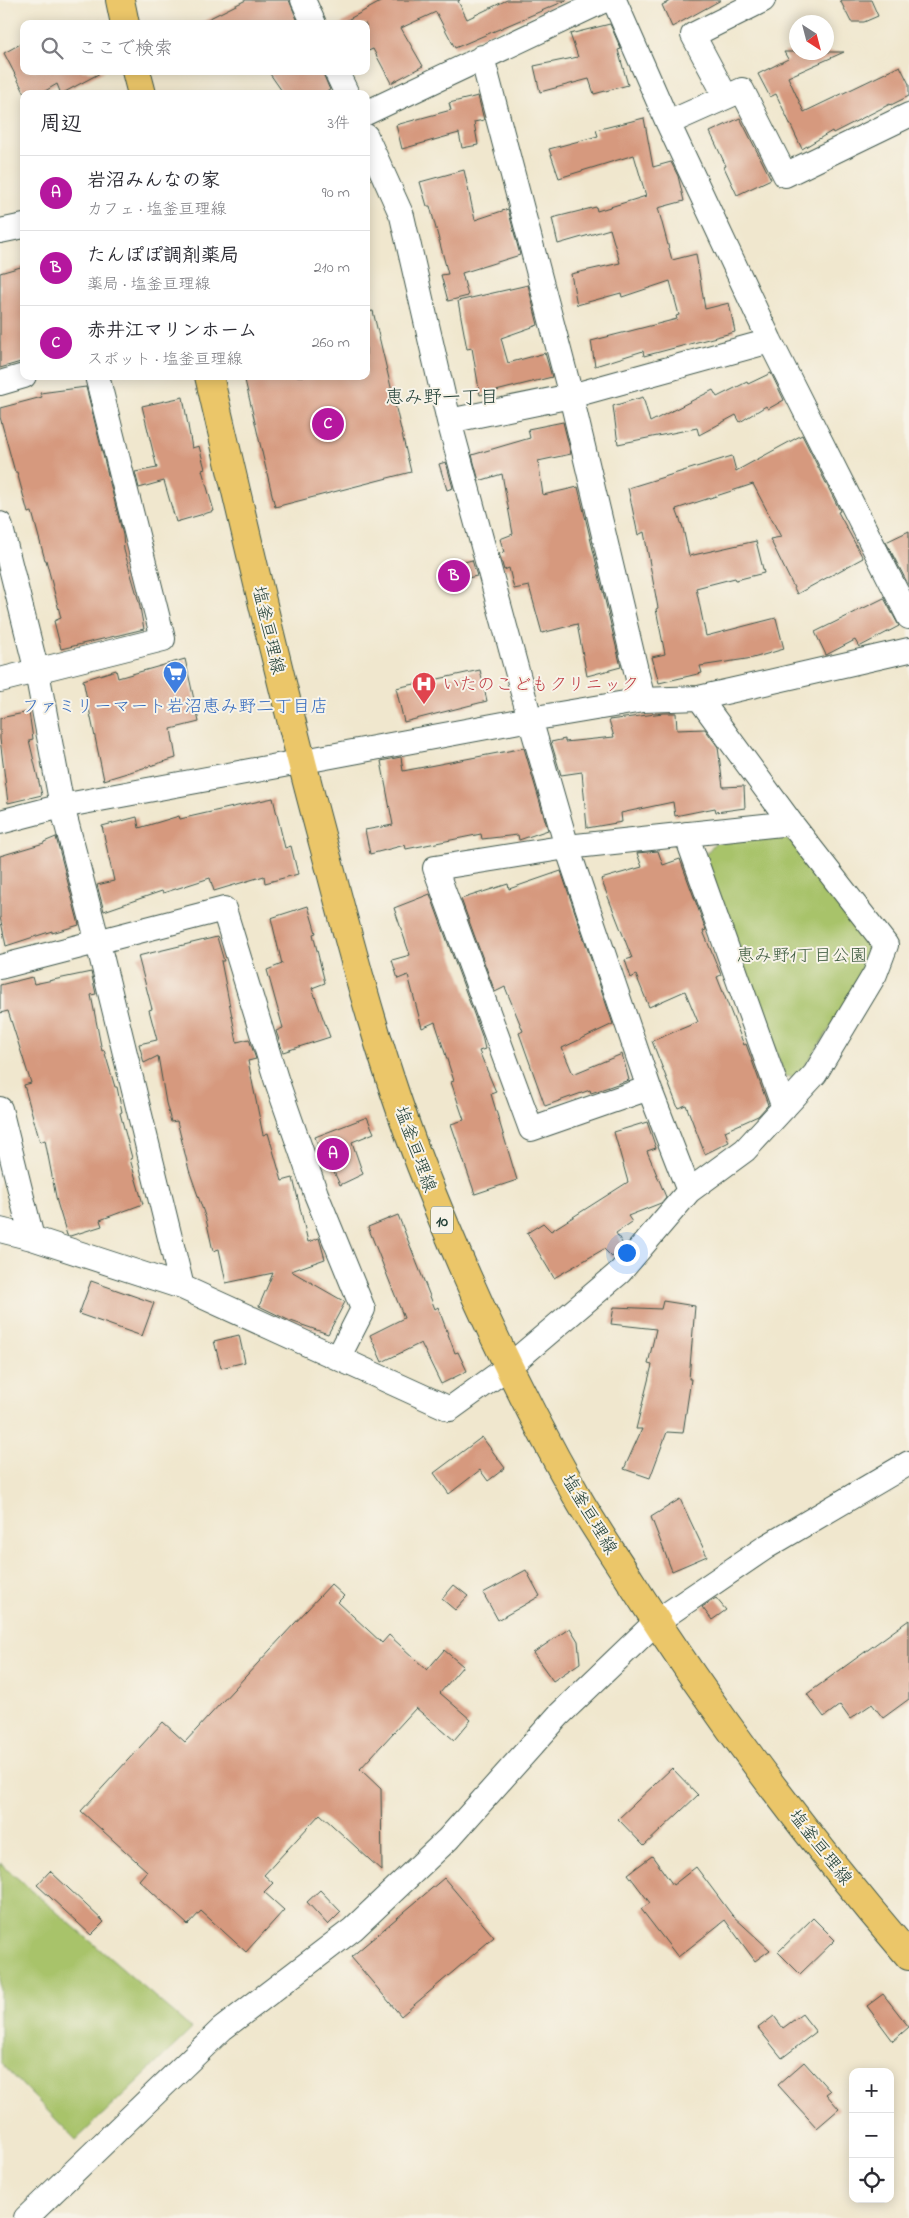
<!DOCTYPE html>
<html lang="ja">
<meta charset="utf-8">
<style>
:root{--surface:#fff;--page:#f2f2f3;--text:#2b2b33;--muted:#7c7c81;--line:#e1e1e2;--accent:#b5179e}
body{margin:0;font-family:"Indie Flower","Klee One",sans-serif;background:var(--page);color:var(--text)}
.controls{position:absolute;right:15px;bottom:15px;display:grid;overflow:hidden;border-radius:10px;box-shadow:0 2px 12px #0003}
.controls button{width:45px;height:45px;display:grid;place-items:center;padding:0;border:0;border-bottom:1px solid var(--line);background:var(--surface);color:var(--text);font:25px sans-serif}
.compass{position:absolute;left:789px;top:15px;width:45px;height:45px;border-radius:50%;background:var(--surface);box-shadow:0 2px 12px #0003;rotate:144deg}
.you{position:absolute;left:626px;top:1252px;width:18px;height:18px;margin:-12px;border:4px solid #fff;border-radius:50%;background:#1a73e8;box-shadow:0 0 0 8px #1a73e833}
.badge{display:grid;place-items:center;width:32px;height:32px;border-radius:50%;background:var(--accent);color:#fff;font-size:16px;font-weight:700}
.pin{position:absolute;translate:-50% -50%;border:2px solid #fff;box-shadow:0 1px 5px #0006}
.list{margin:0;padding:0;list-style:none}
h2{display:flex;justify-content:space-between;align-items:center;height:65px;margin:0;padding:0 20px;font-size:21px}
h2 small{font-size:16px;font-weight:400;color:var(--muted)}
.list li{display:grid;grid-template-columns:32px 1fr auto;gap:15px;align-items:center;box-sizing:border-box;height:75px;padding:0 20px;border-top:1px solid var(--line)}
.list b{display:block;font-size:19px;white-space:nowrap}
.list p{margin:0;font-size:16px;white-space:nowrap;color:var(--muted)}
.list em{font-size:16px;font-style:normal;color:var(--muted)}
.icon{flex:none;width:28px;height:28px;fill:none;stroke:currentColor;stroke-width:2;stroke-linecap:round;stroke-linejoin:round}
.map{position:relative;flex:none;width:909px;height:2218px;overflow:hidden}
.search{position:absolute;background:var(--surface);box-shadow:0 2px 12px #0003;left:20px;top:20px;width:350px;height:55px;display:flex;align-items:center;gap:12px;box-sizing:border-box;padding:0 18px;border-radius:10px;color:var(--muted);font-size:19px}
.panel{position:absolute;background:var(--surface);box-shadow:0 2px 12px #0003;left:20px;top:90px;width:350px;height:290px;border-radius:10px}
.map>svg:first-child{display:block}
</style>
<div class="map">
<svg width="909" height="2218" viewBox="0 0 909 2218">
<rect width="100%" height="100%" fill="#f7f3e8"/>
<filter id="ink" filterUnits="userSpaceOnUse"><feTurbulence type="fractalNoise" baseFrequency=".02" numOctaves="2"/><feDisplacementMap in="SourceGraphic" scale="10" xChannelSelector="R" yChannelSelector="G"/><feConvolveMatrix kernelMatrix="1 2 1 2 8 2 1 2 1" color-interpolation-filters="sRGB"/></filter>
<filter id="wash" filterUnits="userSpaceOnUse"><feTurbulence type="fractalNoise" baseFrequency=".0096" numOctaves="4" result="noise"/><feDisplacementMap in="SourceGraphic" scale="20" xChannelSelector="R" yChannelSelector="G"/><feGaussianBlur stdDeviation="1.12" result="paint"/><feColorMatrix in="noise" values="0 0 0 0 0 0 0 0 0 0 0 0 0 0 0 0 0 1.4 0 .05"/><feComposite in="paint" operator="in"/></filter>
<g filter="url(#wash)">
<rect width="100%" height="100%" fill="#f0e7ce"/>
<path fill="#a8c36a" stroke="#64804f" d="M776 836 793 842 872 949 842 1010 797 1078 785 1076 703 858 717 840Z
M0 1863 192 2029 76 2140 0 2062Z"/>
<g id="blocks">
<path fill="#d6997e" d="M246 0H289L299 24H198Z
M384 0H460L458 1 467 19 507 0H567L455 48 436 12 401 28 423 66 391 83 373 49 366 52V24H340Z
M672 0H721L672 27 662 5Z
M840 0H871L878 16 864 22H851Z
M610 24 621 49 618 50 628 85 594 94 589 79 540 92 534 66 578 57 570 34Z
M24 42V71H104L61 94 57 84 40 94H25L4 53Z
M784 52H844L788 77 804 112 900 66 909 84V96L891 105 890 104 833 133 832 131 802 149 776 94 770 97 758 74 788 59Z
M268 71H322L330 90 322 94H284Z
M478 96 484 120 474 122 478 145 462 148 459 133 402 149 396 125 451 110 449 103Z
M644 118 653 167 671 162 678 176 684 201 658 208 672 260 696 254 705 309 729 303 735 332 644 356 643 351 595 366 591 341 677 319 676 316 679 315 670 281 622 297 621 293 577 305 571 274 620 263 610 229 558 244 552 218 596 207 597 211 646 196 634 155 559 178 549 149 598 136 596 130Z
M740 118 771 179 737 195 724 167 726 166 710 132Z
M464 170 475 220 508 209 520 255 462 273 468 296 448 301 441 275 448 274 430 206H427L420 182Z
M24 266V361L0 368V273Z
M528 285 538 325 501 338 508 363 545 353 552 377 480 395 472 348 467 349 458 301Z
M373 311 411 472 275 507 244 376H366V312Z
M771 373 784 400 768 409 766 406 740 422 736 415 699 435 697 428 618 444 613 406 643 397 650 422 713 390 717 397 747 382 748 384Z
M86 387 123 535 124 550 139 602 144 629 61 649 54 621 61 618 46 560H45L32 512 28 513 17 472H15L0 417V408L42 397 40 393Z
M183 397 192 448 199 446 205 469 202 470 214 511 176 522 164 481 139 488 135 472 157 468 142 406Z
M563 422 571 454 538 461 543 495 578 487 621 667 587 676 577 624 542 633 529 586 514 589 509 568 504 570 499 553 504 552 500 539 513 534 502 474 479 481 472 455 530 438 528 429Z
M802 435 840 511 838 512 863 558 797 594 770 539 781 537 753 484 676 509 683 528 689 556 756 541 764 573 736 580 735 578 696 588 706 636 776 618 784 649 753 658 700 666 702 673 659 683 652 657 665 654 656 609 658 608 644 532 638 535 628 488 732 456 736 471Z
M446 462 453 488 447 490 439 464Z
M909 531V586L886 542Z
M472 560 477 576 448 582 445 567Z
M884 598 899 626 859 647 855 640 826 655 815 632Z
M185 659 199 722 171 729 176 758 104 780 83 680 116 670 118 678Z
M480 670 487 701 404 722 396 688Z
M29 712 33 739 29 740 42 795 8 803 0 739V718Z
M663 713H676L677 730 705 729 718 747 723 787 744 786 745 808 716 812 715 808 675 816 673 802 621 813 622 822 587 828 582 772 561 775 551 742 565 739V742L614 737 609 720Z
M524 748 548 830 519 840 518 835 482 839 481 834 406 849 405 845 370 854 365 830 393 825 381 761 401 757 403 771Z
M273 798 285 848 291 846 298 874 265 883 264 876 214 891 210 878 163 893 162 891 104 911 97 885 114 881 102 826 137 817 139 828 179 816 180 819Z
M56 837 79 925 52 933V931L6 946 0 917V856L44 843V842Z
M658 851 663 865 680 859 706 930 703 931 721 975 717 977 744 1045 746 1044 768 1105 758 1116 725 1131 729 1142 705 1154 686 1105 678 1108 652 1041 698 1022 685 991 649 1007 636 975 631 978 625 960 632 958 601 879 642 867 637 853Z
M561 871 613 1024 562 1048 573 1074 622 1054 629 1080 591 1093 590 1090 545 1106 519 1033 523 1031 505 987 495 992 461 899 508 884 509 889Z
M430 894 482 1036 485 1049 479 1051 496 1092 491 1094 517 1180 475 1194 451 1124 464 1120 451 1082 454 1081 435 1022 422 1028 408 975 398 979 392 960 410 955 394 908Z
M308 906 316 933 313 934 325 983 312 988 330 1037 283 1052 276 1031 283 1028 267 970 282 964 271 918Z
M217 937 224 961H221L237 1042 249 1039 256 1059 248 1061 263 1135 268 1133 282 1181 293 1178 308 1242 319 1238 325 1259 291 1271 345 1302 328 1334 288 1320 259 1306 273 1273 226 1283 219 1249 213 1251 206 1219 189 1170 177 1121 171 1122 166 1103 158 1056 144 1063 139 1044 157 1040 149 1010 152 1009 138 956Z
M91 972 96 994 91 995 102 1051 104 1050 115 1087H117L122 1112 120 1113 132 1158 130 1159 143 1204 100 1220 102 1226 70 1236 67 1235 57 1202 45 1140 40 1142 24 1085 31 1083 8 1011 0 1013V985L32 977 34 984Z
M367 1117 374 1133 352 1142 363 1174 340 1185 325 1152 321 1154 315 1137Z
M647 1122 656 1148 647 1151 666 1197 661 1203 628 1216 632 1222 616 1233 624 1246 612 1257 604 1249 554 1278 527 1233 543 1223 551 1231 628 1182 614 1132Z
M398 1215 435 1309 438 1307 455 1353 458 1352 467 1371 441 1384 421 1343 382 1362 370 1335 404 1318 368 1227Z
M91 1281 154 1303 142 1336 79 1314Z
M663 1301 695 1306 689 1379H691L683 1433 667 1432 650 1478 624 1469 642 1429H636L652 1365 648 1364 656 1329 611 1324 614 1307 661 1309Z
M239 1335 245 1362 221 1368 214 1341Z
M482 1437 505 1468 488 1481 480 1470 449 1494 434 1473Z
M680 1499 707 1556 672 1571 651 1517Z
M526 1570 540 1596 498 1620 483 1593Z
M331 1584 344 1596 338 1602 382 1643 389 1635 427 1670 444 1650 463 1666 440 1693 471 1720 454 1740 416 1708 360 1769 381 1789 382 1871 320 1814 264 1875 273 1883 264 1892 284 1910 246 1952 201 1911 188 1925 139 1880 147 1871 81 1811 163 1722 185 1742Z
M454 1585 468 1596 455 1610 442 1599Z
M716 1598 726 1610 712 1620 702 1607Z
M909 1620V1699L883 1718 872 1704 850 1719 840 1705 824 1717 807 1694Z
M570 1628 578 1641 580 1663 553 1681 533 1653Z
M672 1768 698 1795 644 1846 618 1819Z
M652 1856 673 1885 696 1867 732 1915 770 1950 755 1961 725 1920 678 1957 641 1909 650 1903 628 1874Z
M50 1871 104 1922 91 1935 37 1885Z
M444 1878 494 1937 401 2016 351 1957Z
M320 1890 341 1912 328 1925 307 1902Z
M813 1918 835 1940 800 1974 778 1952Z
M883 1994 909 2027 893 2041 867 2006Z
M802 2014 816 2032 782 2058 758 2028 774 2016 783 2028Z
M804 2062 830 2091 826 2094 839 2109 817 2128 778 2085Z"/>
</g>
</g>
<g filter="url(#ink)">
<use href="#blocks" fill-opacity="0" stroke="#3e564b" stroke-width="1"/>
<g fill="none" stroke-linecap="round" stroke-linejoin="round">
<defs>
<path id="minor" d="M303 0 314 24
M614 0 668 123 770 341 909 617
M482 57 571 396 643 700
M336 71 347 94
M726 97 693 35 763 0
M366 113 605 0
M668 123 742 90 785 175 909 115
M366 136 402 216 449 421 530 719 567 847 649 1088 689 1191
M0 231 24 226
M0 383 24 376
M449 421 571 396 770 341
M0 524 37 672 62 806 98 943 182 1287
M0 680 163 639 97 376
M0 822 62 806 530 719 643 700 699 698 909 650
M686 834 784 1108
M0 967 224 909 276 1079 316 1194 363 1309 338 1358
M649 1088 531 1129 435 868 567 847 791 823
M0 1109 32 1238
M0 1230 32 1238 182 1287 450 1409 508 1367 620 1272 689 1191 745 1150 815 1074 875 974 886 945 791 823 699 698
M26 2218 222 2029 353 1929 448 1839 559 1715 656 1622 766 1547 909 1463"/>
<path id="major" d="M120 0 125 24
M136 71 142 94
M209 376C248 542 286 708 331 872 357 971 384 1070 421 1166 466 1281 518 1393 579 1500 595 1528 614 1555 631 1582 714 1714 808 1838 909 1956"/>
</defs>
<use href="#minor" stroke="#3e564b" stroke-width="26"/>
<use href="#major" stroke="#3e564b" stroke-width="30"/>
<use href="#minor" stroke="#fff" stroke-width="24"/>
<use href="#major" stroke="#ebc669" stroke-width="28"/>
</g>
</g>
<defs>
<symbol id="supermarket-pin" viewBox="-11 -11 22 30"><path d="M0 17L-7.5 6A9.5 9.5 0 1 1 7.5 6Z" fill="#3f7fe0" stroke="#f7f3e8"/><path d="M-6-5.5h2.5l.6 2H6L4.5 2H-2.5L-4.4-4H-6ZM-1.5 3.2a1.3 1.3 0 1 0 .1 0ZM3 3.2a1.3 1.3 0 1 0 .1 0Z" fill="#fff"/></symbol>
<symbol id="hospital-pin" viewBox="-11 -11 22 30"><path d="M0 17L-7.5 6A9.5 9.5 0 1 1 7.5 6Z" fill="#e0444e" stroke="#f7f3e8"/><path d="M-5-5h3v3.5h4V-5h3V5h-3V1.5h-4V5h-3Z" fill="#fff"/></symbol>
</defs>
<g fill-rule="evenodd">
<use href="#supermarket-pin" x="161" y="659" width="28" height="38"/>
<use href="#hospital-pin" x="410" y="670" width="28" height="38"/>
</g>
<g text-anchor="middle" stroke-width="4" stroke-linejoin="round" paint-order="stroke">
<rect fill="#f7f3e8" stroke="#60746a" stroke-width="1" x="431" y="1206.5" width="22" height="27" rx="4"/>
<g font-size="16" font-weight="bold" fill="#1f3d34">
<text x="442" y="1226">10</text>
</g>
<g font-size="18" fill="#1f3d34" stroke="#f7f3e8">
<text transform="translate(269 630) rotate(77)" y="6">塩釜亘理線</text>
<text transform="translate(416 1149) rotate(70)" y="6">塩釜亘理線</text>
<text transform="translate(590 1514) rotate(59)" y="6">塩釜亘理線</text>
<text transform="translate(821 1847) rotate(52)" y="6">塩釜亘理線</text>
</g>
<g font-size="18" fill="#be3a42" stroke="#f7f3e8" text-anchor="start">
<text x="442" y="690">いたのこどもクリニック</text>
</g>
<g font-size="18" fill="#366cbe" stroke="#f7f3e8">
<text x="175" y="712">ファミリーマート岩沼恵み野二丁目店</text>
</g>
<g font-size="18" fill="#415e42" stroke="#f7f3e8">
<text x="802" y="961">恵み野1丁目公園</text>
</g>
<g font-size="19" fill="#1f3d34" stroke="#f7f3e8">
<text x="442" y="403">恵み野一丁目</text>
</g>
</g>
</svg>
<div class="controls">
<button>+</button>
<button>−</button>
<button><svg class="icon" aria-label="locate" viewBox="0 0 24 24"><circle cx="12" cy="12" r="6"/><path d="M12 2v4M12 18v4M2 12h4M18 12h4"/></svg></button>
</div>
<svg class="compass" viewBox="-18 -18 36 36"><path d="M0-13l5 13h-10z" fill="#e53935"/><path d="M0 13l5-13h-10z" fill="#7c7c81"/></svg>
<div class="you"></div>
<div class="pin badge" style="left:333px;top:1154px">A</div>
<div class="pin badge" style="left:454px;top:576px">B</div>
<div class="pin badge" style="left:328px;top:424px">C</div>
<div class="search"><svg class="icon" aria-label="search" viewBox="0 0 24 24"><circle cx="10" cy="10" r="6"/><path d="M15 15l6 6"/></svg>ここで検索</div>
<section class="panel">
<h2>周辺<small>3件</small></h2>
<ul class="list">
<li><span class="badge">A</span><div><b>岩沼みんなの家</b><p>カフェ · 塩釜亘理線</p></div><em>90 m</em></li>
<li><span class="badge">B</span><div><b>たんぽぽ調剤薬局</b><p>薬局 · 塩釜亘理線</p></div><em>210 m</em></li>
<li><span class="badge">C</span><div><b>赤井江マリンホーム</b><p>スポット · 塩釜亘理線</p></div><em>260 m</em></li>
</ul>
</section>
</div>
